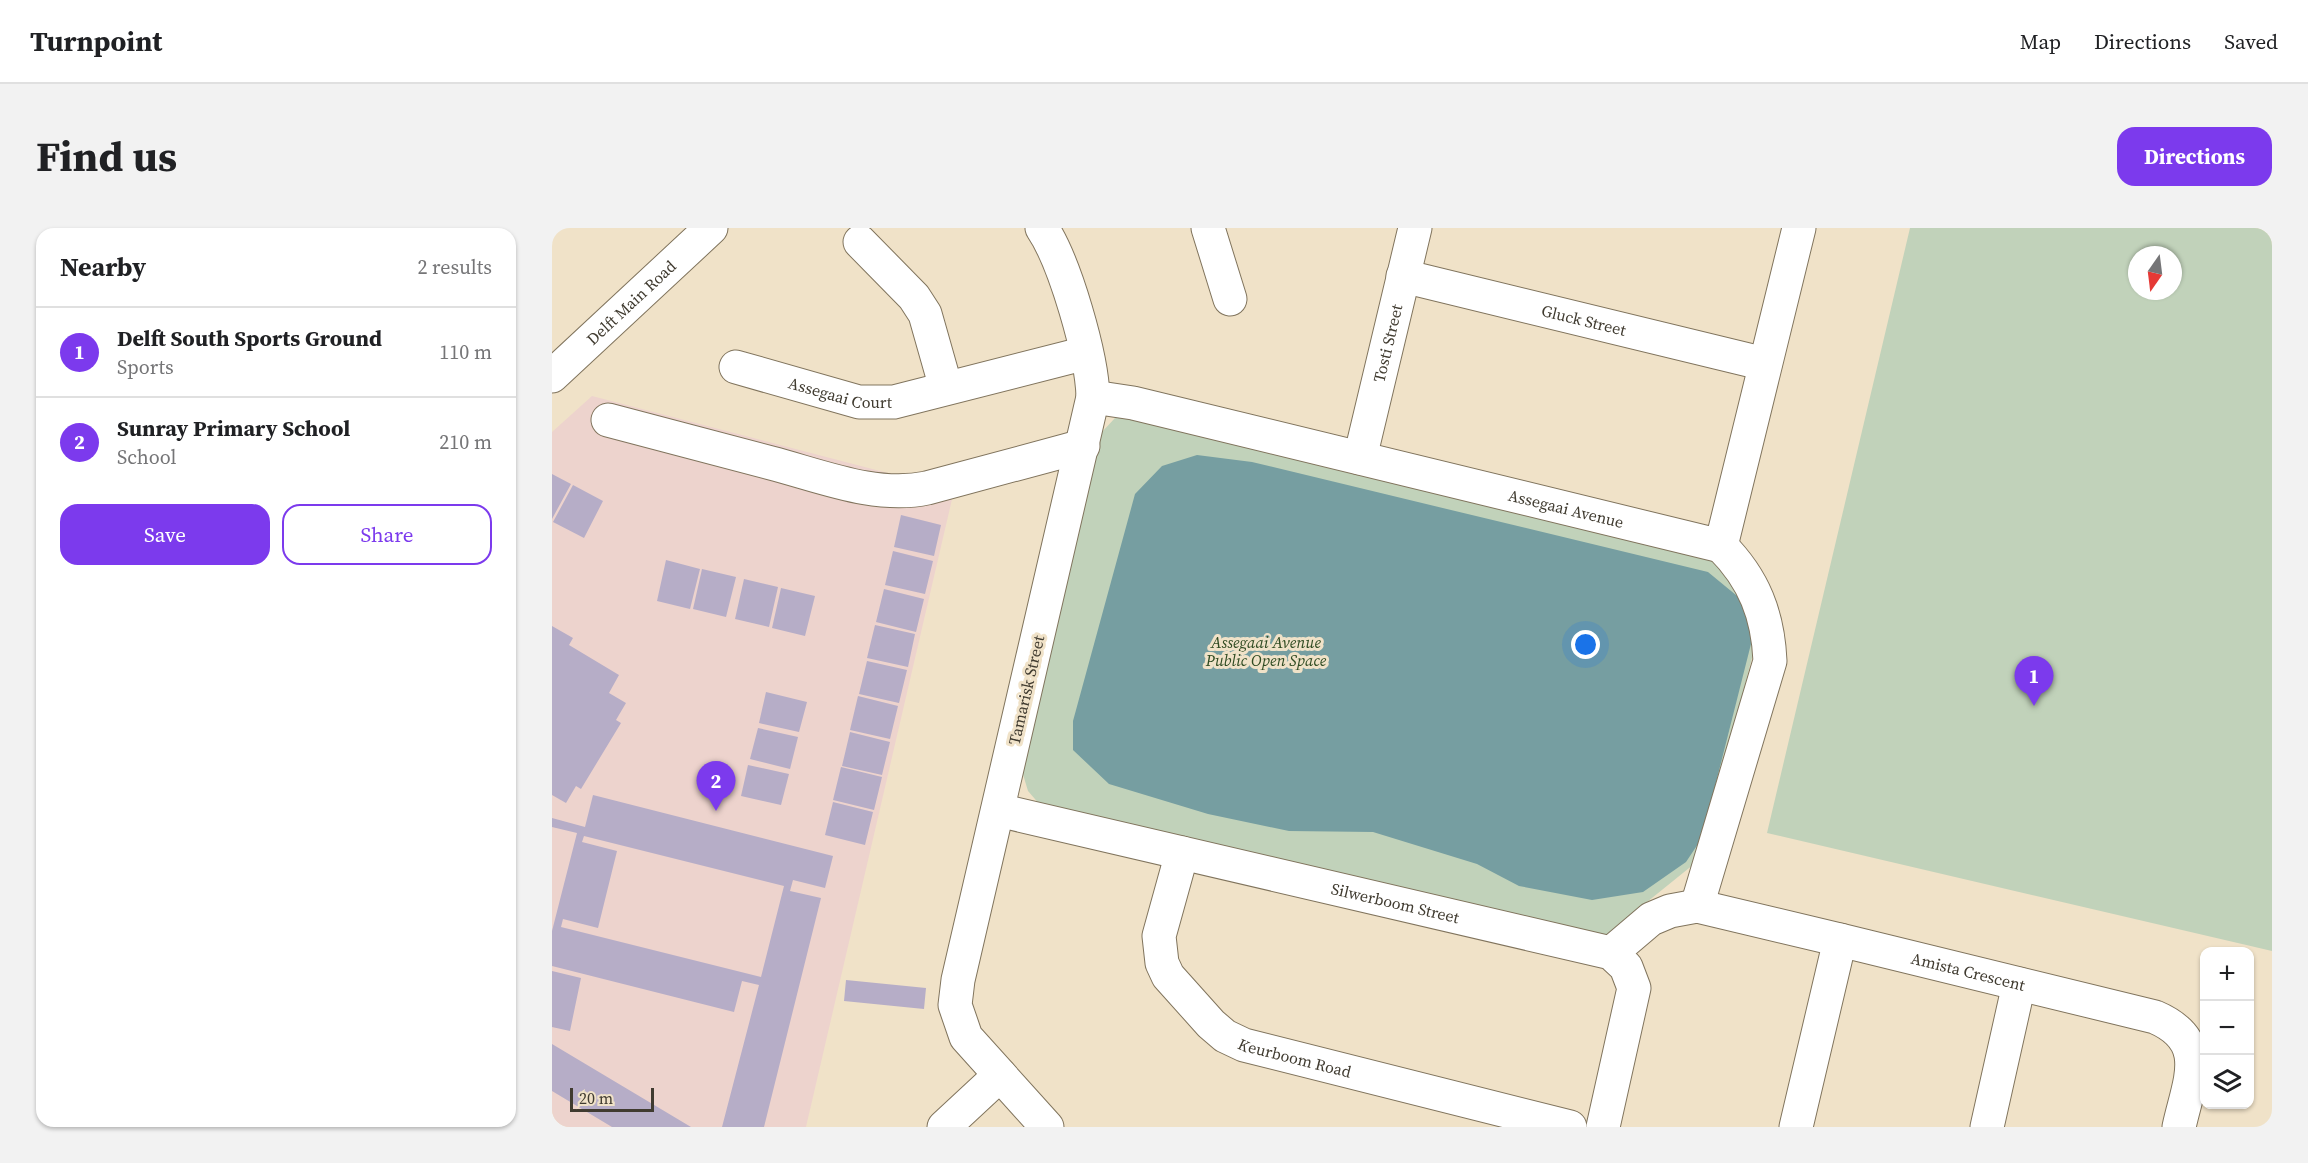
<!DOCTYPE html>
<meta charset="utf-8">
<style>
:root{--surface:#fff;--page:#f2f2f2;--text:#202124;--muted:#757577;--line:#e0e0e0;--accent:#7c3aed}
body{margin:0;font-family:"Source Serif 4",serif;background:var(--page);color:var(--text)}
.controls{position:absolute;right:18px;bottom:18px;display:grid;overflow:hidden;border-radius:12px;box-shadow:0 2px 4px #0004}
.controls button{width:54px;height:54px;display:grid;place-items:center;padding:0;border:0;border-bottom:2px solid var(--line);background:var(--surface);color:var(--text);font:30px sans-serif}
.compass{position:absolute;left:1576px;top:18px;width:54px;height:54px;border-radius:50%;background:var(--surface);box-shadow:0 2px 4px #0004;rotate:194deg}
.scale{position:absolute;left:18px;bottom:15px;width:84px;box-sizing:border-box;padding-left:6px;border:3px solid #403b30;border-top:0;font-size:16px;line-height:21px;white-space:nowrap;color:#403b30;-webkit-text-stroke:4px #f0e2c8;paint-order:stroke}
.you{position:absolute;left:1034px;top:417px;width:21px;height:21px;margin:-15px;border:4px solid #fff;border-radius:50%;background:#1a73e8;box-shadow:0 0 0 9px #1a73e833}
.badge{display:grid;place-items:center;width:39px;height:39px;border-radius:50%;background:var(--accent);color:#fff;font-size:20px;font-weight:700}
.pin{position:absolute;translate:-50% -50px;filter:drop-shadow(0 2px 3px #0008)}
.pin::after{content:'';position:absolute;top:32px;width:21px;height:18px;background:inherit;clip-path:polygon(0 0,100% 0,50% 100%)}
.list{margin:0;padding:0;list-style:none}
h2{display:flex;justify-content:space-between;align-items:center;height:78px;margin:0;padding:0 24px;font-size:26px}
h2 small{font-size:20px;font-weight:400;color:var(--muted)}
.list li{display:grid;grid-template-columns:39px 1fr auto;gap:18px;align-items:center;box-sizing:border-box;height:90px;padding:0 24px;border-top:2px solid var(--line)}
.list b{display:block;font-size:22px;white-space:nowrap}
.list p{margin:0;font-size:20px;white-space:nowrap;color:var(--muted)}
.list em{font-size:20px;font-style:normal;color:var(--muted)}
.actions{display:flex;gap:12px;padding:18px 24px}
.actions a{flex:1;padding:14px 0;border:2px solid var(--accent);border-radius:18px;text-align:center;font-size:21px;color:var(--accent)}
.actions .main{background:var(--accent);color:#fff}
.icon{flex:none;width:33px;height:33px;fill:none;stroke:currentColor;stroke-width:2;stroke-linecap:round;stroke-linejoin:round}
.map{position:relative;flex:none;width:1720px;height:899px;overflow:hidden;border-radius:18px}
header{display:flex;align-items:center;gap:36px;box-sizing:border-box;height:84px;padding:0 30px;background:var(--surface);border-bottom:2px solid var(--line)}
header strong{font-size:28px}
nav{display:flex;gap:33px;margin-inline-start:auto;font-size:21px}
.intro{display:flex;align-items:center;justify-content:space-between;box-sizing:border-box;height:144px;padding:0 36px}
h1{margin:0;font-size:42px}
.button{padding:15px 27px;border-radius:18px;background:var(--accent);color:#fff;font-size:21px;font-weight:700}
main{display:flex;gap:36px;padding:0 36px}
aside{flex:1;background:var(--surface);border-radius:18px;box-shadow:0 2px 4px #0004}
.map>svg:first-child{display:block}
</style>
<header>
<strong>Turnpoint</strong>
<nav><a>Map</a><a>Directions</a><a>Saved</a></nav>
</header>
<div class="intro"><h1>Find us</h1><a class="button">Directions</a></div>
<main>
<aside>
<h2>Nearby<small>2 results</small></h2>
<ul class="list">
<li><span class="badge">1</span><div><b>Delft South Sports Ground</b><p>Sports</p></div><em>110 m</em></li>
<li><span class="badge">2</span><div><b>Sunray Primary School</b><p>School</p></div><em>210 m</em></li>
</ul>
<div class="actions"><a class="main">Save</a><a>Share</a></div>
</aside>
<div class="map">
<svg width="1720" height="899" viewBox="0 0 1720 899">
<rect width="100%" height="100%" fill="#f0e2c8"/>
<path fill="#edd3cd" d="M40 168 351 249 401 267 254 899H0V204Z"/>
<path fill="#c1d2ba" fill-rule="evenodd" d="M1358 0H1720V723L1215 605ZM1585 27H1621V63H1585Z
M575 184 1161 321 1192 366 1206 407 1147 632 1048 712 489 578 476 563 470 543 550 204 563 190Z"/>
<path fill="#769ea1" d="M645 227 700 234 1156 344 1190 372 1201 408 1150 610 1134 634 1091 664 1040 672 967 658 925 636 821 604 737 603 656 586 557 556 521 522V493L583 266 610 238Z"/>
<path fill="#b6adc7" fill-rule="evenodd" d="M0 246 19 256 0 291Z
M21 257 51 273 32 310 1 294Z
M349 287 389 297 382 328 342 319Z
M341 323 381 333 373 366 333 357Z
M114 332 148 341 138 381 105 373Z
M150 341 184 349 174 389 141 381Z
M192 351 226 359 217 399 183 391Z
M229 360 263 368 253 408 220 400Z
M332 361 372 371 364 404 324 394Z
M323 397 363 406 356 439 315 430Z
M0 398 21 410 17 417 67 447 57 465 74 475 64 492 69 495 29 561 24 558 14 575 0 567Z
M315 433 355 442 347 475 307 466Z
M214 464 255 474 247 504 207 495Z
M306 468 346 478 338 511 298 502Z
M206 500 246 509 238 541 198 531Z
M298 504 338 514 330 547 290 538Z
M196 537 237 546 229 577 189 568Z
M289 539 330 549 322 582 281 572Z
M41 567 281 628 273 660 241 652 238 663 269 670 212 899H170L207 757 190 753 182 784 0 738V703L25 605 0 599V590L33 599ZM32 608 232 658 209 749 9 699 11 691 46 700 65 623 30 614Z
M281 574 321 584 313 617 273 607Z
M0 743 29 750 18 803 0 799Z
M294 752 374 760 372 781 292 773Z
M0 816 139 899H60L0 863Z"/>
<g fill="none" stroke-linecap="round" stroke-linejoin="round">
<defs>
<g id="minor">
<path d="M490 0C513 34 540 128 541 169L406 752 403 777 414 809 495 899"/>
<path d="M656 0 678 71"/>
<path d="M308 14 362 69 373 86 394 160"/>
<path id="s1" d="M851 48 1213 136"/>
<path id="s2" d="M184 139 307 174H342L534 125"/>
<path id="s3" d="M0 148 159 0"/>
<path id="s4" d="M541 169 581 175 1169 318 1247 0"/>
<path d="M56 192C110 206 165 221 219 235 269 248 324 271 375 260L531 218"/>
<path id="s5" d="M808 230 863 0"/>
<path id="s6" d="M446 582 1059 725 1074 739 1082 760 1051 899"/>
<path id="s7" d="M630 625 607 708 610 735 616 748 659 796 673 808 692 817 1018 899"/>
<path d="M1145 678 1218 433C1216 387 1202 351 1169 318"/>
<path d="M1059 725 1099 691 1118 683 1145 678 1288 712"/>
<path d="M392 899 448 847"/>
<path id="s8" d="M1244 899 1288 712 1603 789C1659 813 1637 853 1627 899"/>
<path d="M1435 899 1467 756"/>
</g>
</defs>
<use href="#minor" stroke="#80745d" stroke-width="35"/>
<use href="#minor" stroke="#fff" stroke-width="33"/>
</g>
<g text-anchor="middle" stroke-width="6" stroke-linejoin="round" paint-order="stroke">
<g font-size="16" fill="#403b30" stroke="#f0e2c8">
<text dy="6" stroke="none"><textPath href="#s3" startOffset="108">Delft Main Road</textPath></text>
<text dy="6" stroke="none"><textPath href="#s1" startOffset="186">Gluck Street</textPath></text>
<text dy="6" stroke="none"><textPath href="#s5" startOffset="118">Tosti Street</textPath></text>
<text dy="6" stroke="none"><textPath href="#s2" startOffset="108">Assegaai Court</textPath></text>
<text dy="6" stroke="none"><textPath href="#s4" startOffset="486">Assegaai Avenue</textPath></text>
<text transform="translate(474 462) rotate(-77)" y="6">Tamarisk Street</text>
<text dy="6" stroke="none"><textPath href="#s6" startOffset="408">Silwerboom Street</textPath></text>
<text dy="6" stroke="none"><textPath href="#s8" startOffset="324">Amista Crescent</textPath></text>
<text dy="6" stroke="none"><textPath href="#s7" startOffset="284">Keurboom Road</textPath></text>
</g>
<g font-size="16" font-style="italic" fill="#2f4b22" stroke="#f0e2c8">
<text x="714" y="420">Assegaai Avenue<tspan x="714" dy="18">Public Open Space</tspan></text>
</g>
</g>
</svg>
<div class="controls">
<button>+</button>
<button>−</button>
<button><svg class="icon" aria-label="layers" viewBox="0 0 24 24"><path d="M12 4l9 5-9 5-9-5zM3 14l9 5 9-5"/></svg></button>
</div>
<svg class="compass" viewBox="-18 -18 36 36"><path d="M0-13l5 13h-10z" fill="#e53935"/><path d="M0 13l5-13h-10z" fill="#757577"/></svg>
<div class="scale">20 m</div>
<div class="you"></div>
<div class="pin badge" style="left:1482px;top:478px">1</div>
<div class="pin badge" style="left:164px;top:583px">2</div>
</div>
</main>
